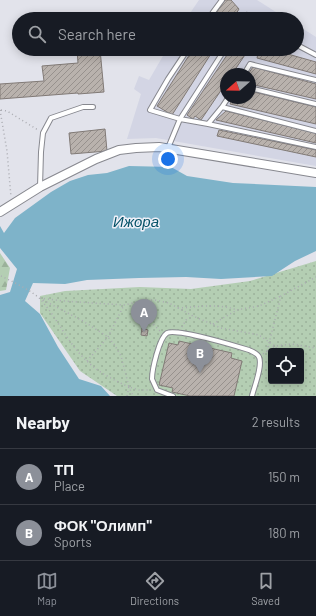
<!DOCTYPE html>
<meta charset="utf-8">
<style>
:root{--surface:#171b24;--page:#242831;--text:#f1f3f6;--muted:#9ea1a6;--line:#363941;--accent:#8c9099}
body{margin:0;font-family:Barlow,sans-serif;background:var(--page);color:var(--text)}
.controls{position:absolute;right:12px;bottom:12px;display:grid;overflow:hidden;border-radius:4px;box-shadow:0 2px 10px #0003}
.controls button{width:36px;height:36px;display:grid;place-items:center;padding:0;border:0;border-bottom:1px solid var(--line);background:var(--surface);color:var(--text);font:20px sans-serif}
.compass{position:absolute;left:220px;top:68px;width:36px;height:36px;border-radius:50%;background:var(--surface);box-shadow:0 2px 10px #0003;rotate:250deg}
.you{position:absolute;left:168px;top:159px;width:14px;height:14px;margin:-10px;border:3px solid #fff;border-radius:50%;background:#1a73e8;box-shadow:0 0 0 6px #1a73e833}
.badge{display:grid;place-items:center;width:26px;height:26px;border-radius:50%;background:var(--accent);color:#fff;font-size:13px;font-weight:700}
.pin{position:absolute;translate:-50% -33px;filter:drop-shadow(0 1px 2px #0008)}
.pin::after{content:'';position:absolute;top:21px;width:14px;height:12px;background:inherit;clip-path:polygon(0 0,100% 0,50% 100%)}
.list{margin:0;padding:0;list-style:none}
h2{display:flex;justify-content:space-between;align-items:center;height:52px;margin:0;padding:0 16px;font-size:17px}
h2 small{font-size:13px;font-weight:400;color:var(--muted)}
.list li{display:grid;grid-template-columns:26px 1fr auto;gap:12px;align-items:center;box-sizing:border-box;height:56px;padding:0 16px;border-top:1px solid var(--line)}
.list b{display:block;font-size:15px;white-space:nowrap}
.list p{margin:0;font-size:13px;white-space:nowrap;color:var(--muted)}
.list em{font-size:13px;font-style:normal;color:var(--muted)}
.icon{flex:none;width:22px;height:22px;fill:none;stroke:currentColor;stroke-width:2;stroke-linecap:round;stroke-linejoin:round}
.map{position:relative;flex:none;width:316px;height:396px;overflow:hidden}
.search{position:absolute;background:var(--surface);box-shadow:0 2px 10px #0003;left:12px;right:12px;top:12px;height:44px;display:flex;align-items:center;gap:10px;box-sizing:border-box;padding:0 14px;border-radius:22px;color:var(--muted);font-size:15px}
.sheet{height:164px;background:var(--surface)}
nav{display:flex;justify-content:space-around;align-items:center;box-sizing:border-box;height:56px;border-top:1px solid var(--line);background:var(--surface);font-size:11px;color:var(--muted)}
nav a{display:grid;justify-items:center;gap:2px}
nav .on{color:var(--accent)}
.map>svg:first-child{display:block}
</style>
<div class="map">
<svg width="316" height="396" viewBox="0 0 316 396">
<defs>
<pattern id="forest-firs" width="22" height="20" patternUnits="userSpaceOnUse"><rect width="22" height="20" fill="#b4ceb3"/><path d="M5 1l3.5 6h-7zM16 11l3.5 6h-7z" fill="#9bb19a"/></pattern>
<pattern id="park-dots" width="8" height="8" patternUnits="userSpaceOnUse"><rect width="8" height="8" fill="#b4ceb3"/><path d="M2 2h.1M6 6h.1" fill="none" stroke="#9bb19a" stroke-width="1.8" stroke-linecap="round"/></pattern>
<pattern id="building-hatch" width="6" height="6" patternUnits="userSpaceOnUse"><rect width="6" height="6" fill="#b9b2ad"/><path d="M-1 1l2-2M0 6l6-6M5 7l2-2" fill="none" stroke="#97918d"/></pattern>
</defs>
<rect width="100%" height="100%" fill="#e2e3eb"/>
<path fill="#d3d5e4" fill-rule="evenodd" d="M199 0H257L287 19H186Z
M297 25 316 37V166L156 138 127 139 141 94 134 89 139 76 149 80 167 49H297ZM226 74H250V98H226Z"/>
<path fill="url(#forest-firs)" d="M0 253 10 268 6 290 0 291Z"/>
<path fill="url(#park-dots)" fill-rule="evenodd" d="M316 261V396H117L80 371 40 313V296L65 291 140 287 191 289 250 281ZM271 351H301V381H271Z"/>
<path fill="#7eb3c9" d="M129 166 171 167 187 176 233 183 316 187V251L295 261 272 276 221 279 186 277 139 278 87 280 65 284 33 283 25 301 40 314 58 347 79 379 101 386 110 396H0V295L10 292 17 269 0 248V226L4 233 15 218 51 192 70 181 88 175 107 173Z"/>
<path fill="url(#building-hatch)" stroke="#817a76" d="M225 0H231L239 9 233 19H212Z
M77 49H100L104 92 78 94V93L0 99V84L44 81 42 66 78 63Z
M193 49H214L172 115 157 106Z
M231 49H249L232 74H226V83L201 120 195 116 193 119 187 115Z
M259 49H270L316 62V74L257 58Z
M253 67 316 84V99L250 84V74H248Z
M250 91 316 107V124L230 104 233 98H250Z
M226 111 316 133V143L216 120Z
M105 129 107 151 71 154 69 133Z
M219 130 316 150V157L217 136Z
M142 328 148 330 147 336 141 335Z
M179 341 232 353 231 358 242 361 234 396H190L172 392 173 388 159 385 169 343 178 345Z"/>
<g fill="none" stroke-linecap="round" stroke-linejoin="round">
<defs>
<path id="lane" d="M208 19 222 0
M244 19 247 15 253 19
M297 45 316 55
M188 49 168 79 150 110 180 119 208 124 222 107 316 131
M244 74 250 64 316 80
M250 88 316 104
M222 107 228 98
M208 124 316 147
M168 148 180 119 225 49
M40 187 41 152 43 133 51 118 83 107H93
M173 396 157 390 152 379C152 370 159 338 167 333 176 328 236 346 249 350 253 352 257 353 259 357 263 366 254 387 252 396"/>
<path id="street" d="M0 212 40 187 96 159 119 150 136 148 159 147 316 173"/>
</defs>
<use href="#lane" stroke="#87888f" stroke-width="6"/>
<use href="#street" stroke="#87888f" stroke-width="10"/>
<path stroke="#abacb2" stroke-width="1.5" stroke-dasharray="1 3" stroke-linecap="butt" d="M0 110 7 151 11 197
M1 110 7 111 38 130
M1 276C11 281 33 291 41 300 58 319 68 344 87 361 99 373 114 380 129 387L133 396
M40 298 63 301 124 305 146 300H155L169 303 193 316 221 328 259 335 275 346 292 344 316 348
M43 300 83 321 108 337 114 344 121 356 129 387 139 390H151
M137 302 148 319 160 331
M178 308C198 307 218 303 237 310
M213 324 237 310 259 306 281 296
M182 327 186 320 193 316
M267 351 281 296 316 277
M263 354 275 346 278 351
M87 361 108 337 124 305
M127 396 129 387"/>
<use href="#lane" stroke="#fff" stroke-width="4"/>
<use href="#street" stroke="#fff" stroke-width="8"/>
</g>
<g text-anchor="middle" stroke-width="3" stroke-linejoin="round" paint-order="stroke">
<g font-size="15" font-style="italic" fill="#065268" stroke="#eff0f8">
<text x="136" y="227">Ижора</text>
</g>
</g>
</svg>
<div class="controls">
<button><svg class="icon" aria-label="locate" viewBox="0 0 24 24"><circle cx="12" cy="12" r="6"/><path d="M12 2v4M12 18v4M2 12h4M18 12h4"/></svg></button>
</div>
<svg class="compass" viewBox="-18 -18 36 36"><path d="M0-13l5 13h-10z" fill="#e53935"/><path d="M0 13l5-13h-10z" fill="#9ea1a6"/></svg>
<div class="you"></div>
<div class="pin badge" style="left:144px;top:332px">A</div>
<div class="pin badge" style="left:200px;top:373px">B</div>
<div class="search"><svg class="icon" aria-label="search" viewBox="0 0 24 24"><circle cx="10" cy="10" r="6"/><path d="M15 15l6 6"/></svg>Search here</div>
</div>
<section class="sheet">
<h2>Nearby<small>2 results</small></h2>
<ul class="list">
<li><span class="badge">A</span><div><b>ТП</b><p>Place</p></div><em>150 m</em></li>
<li><span class="badge">B</span><div><b>ФОК &quot;Олимп&quot;</b><p>Sports</p></div><em>180 m</em></li>
</ul>
</section>
<nav>
<a class="on"><svg class="icon" aria-label="map" viewBox="0 0 24 24"><path d="M3 6l6-2 6 2 6-2v14l-6 2-6-2-6 2zM9 4v14M15 6v14"/></svg>Map</a>
<a><svg class="icon" aria-label="directions" viewBox="0 0 24 24"><path d="M12 3l9 9-9 9-9-9zM9 14v-3h6M13 9l2 2-2 2"/></svg>Directions</a>
<a><svg class="icon" aria-label="saved" viewBox="0 0 24 24"><path d="M7 4h10v16l-5-4-5 4z"/></svg>Saved</a>
</nav>
